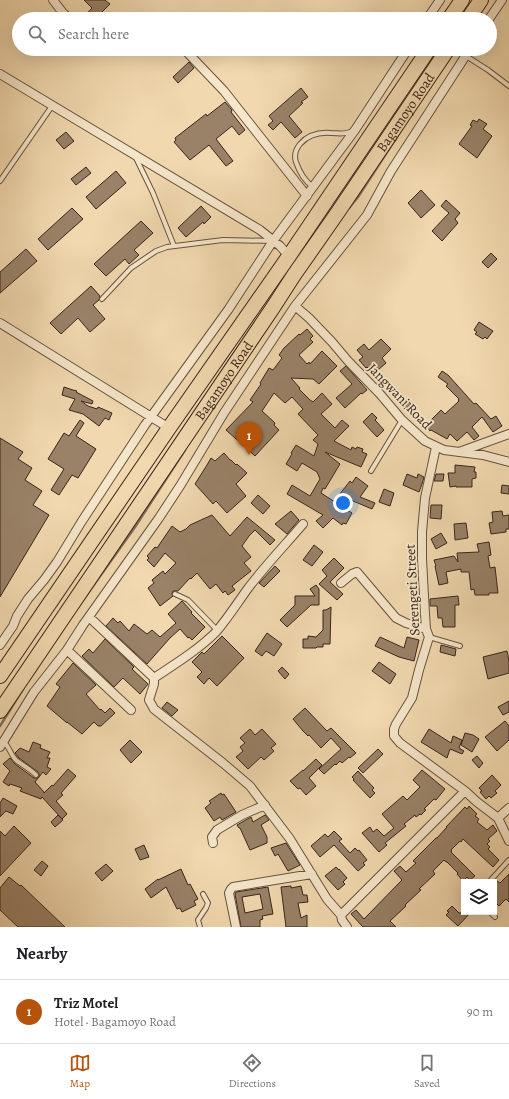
<!DOCTYPE html>
<meta charset="utf-8">
<style>
:root{--surface:#fff;--page:#f2f2f2;--text:#202124;--muted:#757577;--line:#e0e0e0;--accent:#b45309}
body{margin:0;font-family:Alegreya,serif;background:var(--page);color:var(--text)}
.controls{position:absolute;right:12px;bottom:12px;display:grid;overflow:hidden;border-radius:0px;box-shadow:0 4px 16px #0002}
.controls button{width:36px;height:36px;display:grid;place-items:center;padding:0;border:0;border-bottom:1px solid var(--line);background:var(--surface);color:var(--text);font:20px sans-serif}
.you{position:absolute;left:343px;top:503px;width:14px;height:14px;margin:-10px;border:3px solid #fff;border-radius:50%;background:#1a73e8;box-shadow:0 0 0 6px #1a73e833}
.badge{display:grid;place-items:center;width:26px;height:26px;border-radius:50%;background:var(--accent);color:#fff;font-size:13px;font-weight:700}
.pin{position:absolute;translate:-50% -33px;filter:drop-shadow(0 1px 2px #0008)}
.pin::after{content:'';position:absolute;top:21px;width:14px;height:12px;background:inherit;clip-path:polygon(0 0,100% 0,50% 100%)}
.list{margin:0;padding:0;list-style:none}
h2{display:flex;justify-content:space-between;align-items:center;height:52px;margin:0;padding:0 16px;font-size:17px}
h2 small{font-size:13px;font-weight:400;color:var(--muted)}
.list li{display:grid;grid-template-columns:26px 1fr auto;gap:12px;align-items:center;box-sizing:border-box;height:64px;padding:0 16px;border-top:1px solid var(--line)}
.list b{display:block;font-size:15px;white-space:nowrap}
.list p{margin:0;font-size:13px;white-space:nowrap;color:var(--muted)}
.list em{font-size:13px;font-style:normal;color:var(--muted)}
.icon{flex:none;width:22px;height:22px;fill:none;stroke:currentColor;stroke-width:2;stroke-linecap:round;stroke-linejoin:round}
.map{position:relative;flex:none;width:509px;height:927px;overflow:hidden}
.search{position:absolute;background:var(--surface);box-shadow:0 4px 16px #0002;left:12px;right:12px;top:12px;height:44px;display:flex;align-items:center;gap:10px;box-sizing:border-box;padding:0 14px;border-radius:22px;color:var(--muted);font-size:15px}
.sheet{height:116px;background:var(--surface)}
nav{display:flex;justify-content:space-around;align-items:center;box-sizing:border-box;height:56px;border-top:1px solid var(--line);background:var(--surface);font-size:11px;color:var(--muted)}
nav a{display:grid;justify-items:center;gap:2px}
nav .on{color:var(--accent)}
.map>svg:first-child{display:block}
</style>
<div class="map">
<svg width="509" height="927" viewBox="0 0 509 927">
<rect width="100%" height="100%" fill="#f1d8ae"/>
<filter id="stains"><feTurbulence type="fractalNoise" baseFrequency=".005" numOctaves="4"/><feColorMatrix values="0 0 0 0 .2 0 0 0 0 .09 0 0 0 0 .02 0 0 0 .5 -.17"/></filter>
<radialGradient id="worn" r=".72"><stop offset=".6" stop-color="#630" stop-opacity="0"/><stop offset="1" stop-color="#630" stop-opacity=".3"/></radialGradient>
<g fill="none" stroke-linecap="round" stroke-linejoin="round">
<path stroke="#826c56" stroke-width="2.5" d="M349 208 358 197 402 129
M83 600 135 527 185 450
M0 726 23 689"/>
</g>
<path fill="#998268" stroke="#39251c" fill-rule="evenodd" d="M84 0H105L110 4 95 19H82L92 8Z
M189 62 194 68 178 83 173 77Z
M301 88 308 97 301 102 303 103 289 116 302 132 295 138 281 122 273 130 268 125 273 121 269 116Z
M225 102 232 110 231 112 245 130 239 135 232 126 216 139 233 161 226 166 209 145 190 160 174 142 176 140 175 138 206 114 207 116Z
M479 119 487 124 483 129 492 136 477 158 459 144 472 126 470 125 473 120 477 122Z
M66 132 74 141 64 149 56 140Z
M86 167 91 173 76 185 71 179Z
M116 171 126 183 96 209 86 197Z
M421 190 435 205 421 218 408 203Z
M446 200 460 213 455 219 458 223 442 241 432 231 449 213 441 206Z
M201 206 211 217 204 224 203 222 186 237 178 228Z
M72 208 83 219 48 250 38 239Z
M141 221 153 233 134 250 139 255 129 264 125 259 106 276 94 264Z
M26 249 37 261 0 293V272Z
M491 253 497 259 488 268 482 262Z
M91 286 100 296 99 300 93 305 105 319 90 332 78 318 61 334 50 323Z
M479 322 493 331 487 339 485 337 483 339 475 334 477 332 474 330Z
M307 329 313 336 310 339 313 342 299 355 307 364 309 362 310 364 322 351 337 366 319 384 313 379 291 378 300 388 299 389 310 400 313 402 322 393 332 404 321 414 335 428 342 420 349 426 334 441 351 450 352 447 356 449 357 447 363 449 362 452 367 454 361 467 325 452 340 464 325 489 323 488 321 493 352 513 346 524 343 523 342 525 333 518 323 528 316 521 323 515 287 494 292 485 310 496 320 479 317 472 302 463 297 471 286 464 292 454 291 453 296 445 314 456 318 444 313 440 318 435 298 414 303 409 292 397 285 403 274 393 262 411 275 423 274 425 279 430 255 456 226 430 253 402 250 400 261 384 260 383 269 368 273 370 282 358 279 355 284 348 299 334 300 335Z
M381 339 391 349 382 358 386 363 378 370 375 366 371 371 367 367 366 368 359 360 363 357 357 350 364 344 369 350Z
M346 366 367 390 362 394 361 393 345 408 336 398 352 384 340 371Z
M442 371 448 375 474 404 476 403 491 419 496 416 502 426 493 432 482 417 472 427 479 436 474 440 467 432 457 441 450 434 447 439 431 430 430 431 425 426 441 410 445 414 459 401 458 400 459 399 446 386 448 384 438 377Z
M64 387 73 390 77 391 76 392 93 401 92 404 81 401 88 406 97 409 98 407 112 413 109 420 105 418 99 426 83 414 69 410 75 399 62 395Z
M407 399 414 408 409 413 401 405Z
M372 413 377 418 375 420 384 430 377 437 363 422Z
M80 420 84 423 76 436 96 449 78 478 72 475 59 495 51 490 64 469 48 459 64 433 69 436Z
M0 438 23 452 18 459 32 468 25 480 42 491 33 505 49 515 0 597Z
M224 453 230 460H231L236 465 237 464 247 473 236 484 246 496 227 513 216 501 213 504 195 484 207 465 211 458 215 461Z
M455 465 475 467 474 472H476V478L472 479V487H456V486L450 487 448 473H455Z
M407 474 417 478 418 474 424 477 422 484 419 492 403 485Z
M436 474H444L443 481H434Z
M356 477 368 486 360 497 375 503 372 509 339 495 350 481 352 483Z
M502 485 509 486V494L501 493Z
M384 489 394 493 390 506 379 502Z
M258 495 270 506 263 514 251 503Z
M431 505H442L441 519 430 518Z
M291 511 299 520 287 534 275 524Z
M502 511 503 516 509 515V529H506V532L491 534 489 523 493 522 492 512Z
M212 515 230 536 247 517 275 540 270 545 255 530 249 536 242 546 251 557 244 563 251 571 232 586 235 590 228 595 225 591 223 593 216 584 210 589 197 573 191 579 190 578 178 591H173L172 594 173 596 160 606 148 588 154 583 152 580 163 571 165 574 176 563 165 553 154 567 147 560 149 558 147 556 155 547 157 548 172 526 180 532 186 529 190 525Z
M466 523 468 538 455 540 454 524Z
M441 533 447 543 436 549 431 539Z
M489 542 491 555 488 556 490 568 495 567 498 593H489V595H475L474 589 471 590 469 572H461V569L446 572 448 583 439 585 435 566H436L434 560 454 556 458 562 457 553 479 552 477 544Z
M314 545 323 552 312 566 303 560Z
M334 558 344 568 330 582 343 594 337 600 319 584 327 576 322 570Z
M275 566 280 571 264 587 259 583Z
M316 585 319 589V605H311L287 627 280 620 295 605V596H315L310 589Z
M458 596 459 605H455V627H443L442 618H438L437 606H430V599Z
M182 601 192 612 191 613 205 627 192 640 189 637 188 638 180 629 170 638 147 664 106 626 113 618 118 623 120 621 129 631 134 624 147 634 152 630 160 637 176 623 168 614Z
M331 607 330 644H323V647H317L316 648H303V639H308V636L316 637 323 630V610H326Z
M267 633 282 644 274 656 266 651 262 656 255 651Z
M222 636 244 658 217 686 209 678 204 684 197 677 202 672 192 662 202 652 204 654Z
M380 637 404 648 407 637 419 640 414 661 399 657 375 646Z
M105 639 134 667 132 669 148 684 140 694 123 678 114 687 82 656 89 649 93 653Z
M441 645 456 649 455 656 440 652Z
M507 651 509 661V673L488 679 483 657Z
M379 662 396 674 390 684 372 671Z
M73 663 96 685 86 694 100 710 101 709 105 713 110 708 115 713 101 726H98L94 722 82 734 67 722V723L47 706 60 687 56 684Z
M282 667 289 674 285 679 278 671Z
M509 701V712L503 715 498 707Z
M167 702 178 710 172 716 162 708Z
M305 708 327 731 331 728 356 753 350 758 349 757 342 763 340 761 336 765 335 764 324 774 319 769 341 749 331 738 321 748 309 735 308 736 303 731 293 719Z
M505 721 509 726V740L497 751 485 737Z
M250 729 255 735 262 729 276 744 271 748 274 751 264 760 261 757 248 769 236 757 243 751 240 747 245 743 240 738Z
M429 729 451 743 453 736 462 740 459 748 464 751 462 754 450 749 447 758 421 742Z
M465 733 473 735 479 739 472 752 461 745Z
M130 740 142 752 131 763 120 750Z
M33 742 41 745 40 748 50 752 47 758H50L47 767 51 769 46 775 43 772 35 782 44 792V793L52 785 53 786 68 769 76 776 61 793 63 795 56 801 67 814 62 819 42 797 41 799 20 791 22 788 10 784 9 786 3 782 10 771 3 764 10 758 15 764 34 778H37L39 777V774L38 772 19 758 15 753 20 748 29 752Z
M378 749 383 754 363 773 358 768Z
M477 756 483 763 479 768 472 760Z
M316 759 322 765 309 778 316 786 306 795 300 788 298 789 290 781 303 770V771Z
M422 770 445 789 436 800 434 799 424 809 426 810 421 815 420 814 416 817 415 815 404 824 406 826 385 843 387 845 379 852 362 833 370 827 373 832 377 829 384 836 394 828 382 814 403 796 407 800 420 787 413 780Z
M358 771 374 788 372 790 375 793 370 798 353 780 354 779 352 777Z
M492 775 501 785 495 791 497 793 491 798 489 796 486 799 480 792 482 791 479 788Z
M221 793 222 795 224 794 236 812 222 820 220 817 214 821 205 808 211 803 209 801Z
M3 798 17 806 13 814 6 811 0 817V803Z
M469 806 477 814 475 816 479 819 477 822 487 830 493 825 497 831 488 839 490 841 487 844 490 847 488 849 499 860 493 867 463 839 461 842 460 841 451 850 452 851 451 852 475 876 470 880 467 877 463 881 457 874 458 873 447 862H446L444 860 433 871 435 874 419 889 421 890 405 905 406 906 390 921 396 927H363L351 914 356 910 364 919 402 880 394 871 400 866 406 872 416 863 413 861 436 838H437L447 827H446L465 807 467 809Z
M58 815 63 820 55 827 51 822Z
M265 815 269 820 261 825 267 837V843L250 850 240 828H239L237 825 251 817 253 822Z
M14 826 31 843 0 876V831L5 836Z
M334 831 342 839 339 841 350 853 355 848 358 851 359 850 367 860 363 863 365 865 358 871 334 845 320 857 311 846 325 834 328 837Z
M286 843 300 865 288 871 278 854 275 856 271 848Z
M144 845 149 857 140 860 135 849Z
M42 861 48 866 41 876 34 870Z
M106 864 113 871 102 881 95 873Z
M336 867 339 870V869L347 878 343 882 345 884 338 890 325 876Z
M181 869 188 885 190 884 198 899 194 901 196 905 182 912 180 908 177 909 166 887 151 898 145 889 158 879V880Z
M509 874V902L506 899 499 906 494 901V882L496 880 500 883Z
M9 877 20 886 21 885 65 927H18L0 910V888Z
M291 886V888L301 886 303 895H307L308 902 298 903 301 918 307 915V927H286L281 887Z
M268 887 273 914 262 916 263 919 260 920V927H241L235 894 236 892ZM260 894 263 909 245 913 242 897Z
M452 906 459 913 471 912 458 926 446 915 449 912 447 911Z"/>
<g fill="none" stroke-linecap="round" stroke-linejoin="round">
<defs>
<path id="lane" d="M466 56 488 70 509 86
M135 156 153 193 174 246
M0 181 52 106
M313 187C305 181 299 171 296 162 294 156 296 149 300 144 308 135 319 132 331 133 339 133 345 135 352 131
M102 299 131 268 156 251 167 247 223 240 273 241
M371 471 402 420
M175 594 188 600 217 630
M429 637 460 646
M4 742C10 748 11 756 17 761 24 766 30 769 36 775
M489 882 509 860
M490 912 495 917
M200 927 198 920 206 908 208 903 203 894"/>
<path id="street" d="M53 0 63 13 70 19
M427 19 440 0
M489 19 502 0
M184 49 224 91 307 196
M0 74 260 230 280 246 289 256
M295 306 309 318 332 342 348 361 380 394 402 420 425 441 444 450 483 455 509 462
M0 323 169 428
M436 447 425 498 422 532V559L425 614 426 629 429 637 419 670 412 698 396 724 394 729V736L400 743 465 791 477 802 498 818 509 841
M459 452 509 434
M341 583 352 574 357 572 396 618 406 623 426 629
M89 617 154 678V684L149 700 154 709 223 763 250 786 290 839 327 899 341 915 342 920 347 927
M0 645 13 626 17 616 28 599 44 580 57 562 82 521 145 425 228 310 273 241 355 130 408 49
M67 650 131 710
M154 678C175 664 198 650 216 632 228 618 238 602 249 587 266 565 285 545 303 524
M0 747 34 692 67 650 83 625 159 518 180 486 224 413 295 306 367 215 391 171 470 49
M498 818 509 808
M213 843 212 837 217 830 242 815 265 805
M341 915 465 791
M236 927 229 893 231 889 233 887 312 874"/>
<g id="highway">
<path d="M449 19 462 0"/>
<path d="M468 19 481 0"/>
<path d="M0 676 169 428 289 256 429 49"/>
<path id="s1" d="M0 711 272 309 294 275 338 212 448 49"/>
</g>
</defs>
<use href="#lane" stroke="#675240" stroke-width="6"/>
<use href="#street" stroke="#675240" stroke-width="10"/>
<use href="#highway" stroke="#39251c" stroke-width="16"/>
<use href="#lane" stroke="#f6e6ca" stroke-width="4"/>
<use href="#street" stroke="#f6e6ca" stroke-width="8"/>
<use href="#highway" stroke="#f1d8ae" stroke-width="14"/>
</g>
<g text-anchor="middle" stroke-width="3.5" stroke-linejoin="round" paint-order="stroke">
<g font-size="14" fill="#39251c" stroke="#f6e6ca">
<text dy="5" stroke="none"><textPath href="#s1" startOffset="723">Bagamoyo Road</textPath></text>
<text dy="5" stroke="none"><textPath href="#s1" startOffset="399">Bagamoyo Road</textPath></text>
<text transform="translate(400 396) rotate(46)" y="5">Jangwani Road</text>
<text transform="translate(412 590) rotate(-93)" y="5">Serengeti Street</text>
</g>
</g>
<rect width="100%" height="100%" filter="url(#stains)"/>
<rect width="100%" height="100%" fill="url(#worn)"/>
</svg>
<div class="controls">
<button><svg class="icon" aria-label="layers" viewBox="0 0 24 24"><path d="M12 4l9 5-9 5-9-5zM3 14l9 5 9-5"/></svg></button>
</div>
<div class="you"></div>
<div class="pin badge" style="left:249px;top:455px">1</div>
<div class="search"><svg class="icon" aria-label="search" viewBox="0 0 24 24"><circle cx="10" cy="10" r="6"/><path d="M15 15l6 6"/></svg>Search here</div>
</div>
<section class="sheet">
<h2>Nearby<small></small></h2>
<ul class="list">
<li><span class="badge">1</span><div><b>Triz Motel</b><p>Hotel · Bagamoyo Road</p></div><em>90 m</em></li>
</ul>
</section>
<nav>
<a class="on"><svg class="icon" aria-label="map" viewBox="0 0 24 24"><path d="M3 6l6-2 6 2 6-2v14l-6 2-6-2-6 2zM9 4v14M15 6v14"/></svg>Map</a>
<a><svg class="icon" aria-label="directions" viewBox="0 0 24 24"><path d="M12 3l9 9-9 9-9-9zM9 14v-3h6M13 9l2 2-2 2"/></svg>Directions</a>
<a><svg class="icon" aria-label="saved" viewBox="0 0 24 24"><path d="M7 4h10v16l-5-4-5 4z"/></svg>Saved</a>
</nav>
